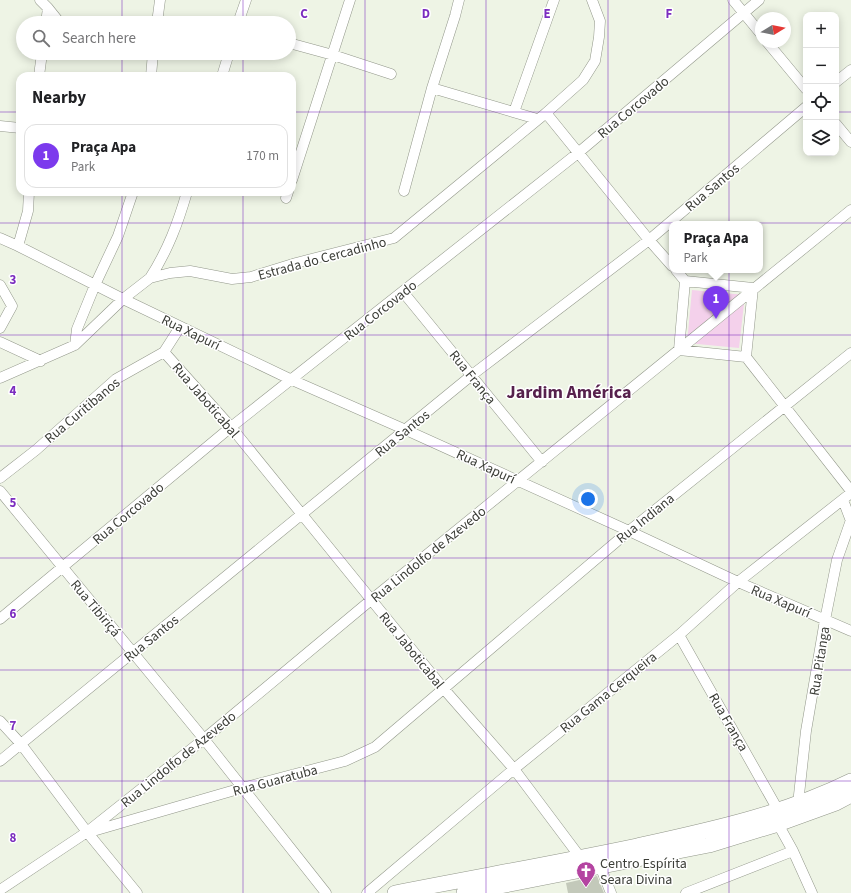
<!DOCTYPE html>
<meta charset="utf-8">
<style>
:root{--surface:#fff;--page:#f2f2f2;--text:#202124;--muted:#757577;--line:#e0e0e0;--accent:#7c3aed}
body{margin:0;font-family:"Source Sans 3",sans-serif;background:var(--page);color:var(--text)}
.controls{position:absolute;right:12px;top:12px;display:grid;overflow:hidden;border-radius:8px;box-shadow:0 2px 10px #0003}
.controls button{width:36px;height:36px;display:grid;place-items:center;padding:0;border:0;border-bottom:1px solid var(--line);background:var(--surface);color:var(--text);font:20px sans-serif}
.compass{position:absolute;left:755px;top:12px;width:36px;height:36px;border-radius:50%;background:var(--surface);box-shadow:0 2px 10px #0003;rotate:80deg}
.you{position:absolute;left:588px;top:499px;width:14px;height:14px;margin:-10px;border:3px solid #fff;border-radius:50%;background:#1a73e8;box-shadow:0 0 0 6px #1a73e833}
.badge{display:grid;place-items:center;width:26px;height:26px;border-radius:50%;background:var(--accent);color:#fff;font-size:13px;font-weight:700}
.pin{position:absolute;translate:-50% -33px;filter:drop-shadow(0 1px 2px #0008)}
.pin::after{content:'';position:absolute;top:21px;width:14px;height:12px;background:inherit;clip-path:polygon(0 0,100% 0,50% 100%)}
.popup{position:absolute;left:669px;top:221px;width:94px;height:52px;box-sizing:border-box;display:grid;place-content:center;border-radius:8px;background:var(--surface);filter:drop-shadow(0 1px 3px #0005);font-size:13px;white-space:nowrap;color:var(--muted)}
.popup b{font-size:15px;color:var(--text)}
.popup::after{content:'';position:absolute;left:50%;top:100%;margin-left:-8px;border:8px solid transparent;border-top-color:var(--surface)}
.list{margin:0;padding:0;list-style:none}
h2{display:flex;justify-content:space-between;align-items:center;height:52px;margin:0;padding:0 16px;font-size:17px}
h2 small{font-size:13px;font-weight:400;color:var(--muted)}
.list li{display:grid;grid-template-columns:26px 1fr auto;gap:12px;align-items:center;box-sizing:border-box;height:64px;margin:0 8px 8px;padding:0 8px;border:1px solid var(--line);border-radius:12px}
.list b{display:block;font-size:15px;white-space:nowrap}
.list p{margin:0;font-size:13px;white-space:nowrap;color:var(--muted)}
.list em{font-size:13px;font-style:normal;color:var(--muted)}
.icon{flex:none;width:22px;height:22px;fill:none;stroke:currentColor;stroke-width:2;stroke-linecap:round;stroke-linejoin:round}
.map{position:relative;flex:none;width:851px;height:893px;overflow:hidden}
.search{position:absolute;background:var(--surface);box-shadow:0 2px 10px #0003;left:16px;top:16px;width:280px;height:44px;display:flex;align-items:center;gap:10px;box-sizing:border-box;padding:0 14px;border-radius:22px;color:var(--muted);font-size:15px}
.panel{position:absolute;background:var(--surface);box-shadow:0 2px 10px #0003;left:16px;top:72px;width:280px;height:124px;border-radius:12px}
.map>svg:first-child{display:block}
</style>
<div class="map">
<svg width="851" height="893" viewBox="0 0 851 893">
<rect width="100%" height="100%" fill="#eef4e5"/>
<path fill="#f4d1eb" d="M692 290 745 295 739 348 687 343Z"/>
<path fill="#c3c9ba" d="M597 876 604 893H568L566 883Z"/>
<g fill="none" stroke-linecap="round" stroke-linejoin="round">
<defs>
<path id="minor" d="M40 0 48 8 60 23
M733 0 761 34
M46 23 48 8
M157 23 160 0
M238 23 246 0
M767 42 806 89
M289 43 333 55 391 74
M39 76 42 53
M151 76 153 53
M222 76 229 53
M836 82 851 70
M432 88 537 119
M514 112 554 0
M546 113 649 240 672 266
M836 124 851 142
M0 126 20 128
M292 180 350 0
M404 191 432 88 455 16 459 0
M286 198 288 192
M0 238 18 246 123 299 292 380 406 430 629 531 738 582 851 631
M18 246 28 211 29 192
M676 270 685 281
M150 278C168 250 178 223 187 192
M685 281 753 288 746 357 679 350Z
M0 285 12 306 0 328
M403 292 542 462
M0 342 41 361
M75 345 77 329 95 285 118 236 133 192
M164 352 231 427 443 688 514 769 580 857
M746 357 851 491
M0 378 75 345 123 299 150 278 170 273 190 271 232 279 251 277 296 263 394 238 546 113 583 80 595 61 599 37 600 21 592 0
M0 478 36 450 116 379 164 352 180 327
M0 491 204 739 326 893
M843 500 851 521
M0 619 231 427 578 153 759 0
M679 635 778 810
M0 721 21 744 87 832 137 893
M0 761 472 375 649 240 806 107
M798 804 806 731 825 620 837 560 851 520
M778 824 793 851 812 893
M93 831 242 788 345 761 375 747 629 531 851 353
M600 866 611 893
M0 890 87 832 204 739 371 600 851 210
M367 893 514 769 679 635 738 582 851 493
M686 893 793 851"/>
<path id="secondary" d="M395 893C476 877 556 863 637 846 710 830 784 814 851 781
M464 893 709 845 778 824 836 803 851 795"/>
</defs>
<use href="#minor" stroke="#92978a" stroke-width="11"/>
<use href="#secondary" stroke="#92978a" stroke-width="16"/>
<use href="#minor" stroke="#fff" stroke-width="10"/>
<use href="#secondary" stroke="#fff" stroke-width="15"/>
</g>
<path fill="none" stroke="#7b2cbf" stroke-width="1" stroke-opacity="0.55" d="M122 0V23M243 0V23M365 0V893M486 0V893M608 0V893M729 0V893M122 53V76M243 53V76M0 112H20M292 112H806M836 112H851M122 192V893M243 192V893M0 223H851M0 335H851M0 446H851M0 558H851M0 670H851M0 781H851"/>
<defs>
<symbol id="church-pin" viewBox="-11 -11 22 30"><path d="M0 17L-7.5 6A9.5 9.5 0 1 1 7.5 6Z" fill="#b444a1" stroke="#fff"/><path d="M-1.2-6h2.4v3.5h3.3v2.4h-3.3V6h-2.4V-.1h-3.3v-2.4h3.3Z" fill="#fff"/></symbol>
</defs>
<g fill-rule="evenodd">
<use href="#church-pin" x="575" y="860" width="22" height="30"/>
</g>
<g text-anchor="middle" stroke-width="3" stroke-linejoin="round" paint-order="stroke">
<g font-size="14" fill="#3c3e38" stroke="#fff">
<text transform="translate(633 107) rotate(-40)" y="5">Rua Corcovado</text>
<text transform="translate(712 187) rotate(-40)" y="5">Rua Santos</text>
<text transform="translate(322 258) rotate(-15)" y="5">Estrada do Cercadinho</text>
<text transform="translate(380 310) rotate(-38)" y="5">Rua Corcovado</text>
<text transform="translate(191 332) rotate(26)" y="5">Rua Xapurí</text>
<text transform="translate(473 377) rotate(51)" y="5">Rua França</text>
<text transform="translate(206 400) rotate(49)" y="5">Rua Jaboticabal</text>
<text transform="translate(82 410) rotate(-40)" y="5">Rua Curitibanos</text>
<text transform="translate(402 433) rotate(-39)" y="5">Rua Santos</text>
<text transform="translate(486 466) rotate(25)" y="5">Rua Xapurí</text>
<text transform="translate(128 513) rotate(-40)" y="5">Rua Corcovado</text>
<text transform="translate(645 518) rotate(-39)" y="5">Rua Indiana</text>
<text transform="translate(428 554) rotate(-39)" y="5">Rua Lindolfo de Azevedo</text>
<text transform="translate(781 601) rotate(23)" y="5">Rua Xapurí</text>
<text transform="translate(96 608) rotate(50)" y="5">Rua Tibiriçá</text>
<text transform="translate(151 638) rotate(-39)" y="5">Rua Santos</text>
<text transform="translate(412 650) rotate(51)" y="5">Rua Jaboticabal</text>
<text transform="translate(819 661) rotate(-81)" y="5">Rua Pitanga</text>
<text transform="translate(608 692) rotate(-39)" y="5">Rua Gama Cerqueira</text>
<text transform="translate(729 722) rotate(60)" y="5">Rua França</text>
<text transform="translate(178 759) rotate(-39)" y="5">Rua Lindolfo de Azevedo</text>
<text transform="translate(275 780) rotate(-15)" y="5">Rua Guaratuba</text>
</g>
<g font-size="14" fill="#3c3e38" stroke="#fff" text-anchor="start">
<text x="600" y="868">Centro Espírita<tspan x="600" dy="16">Seara Divina</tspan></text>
</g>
<g font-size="18" font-weight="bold" fill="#57214d" stroke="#fff">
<text x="569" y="398">Jardim América</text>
</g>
</g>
<g font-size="13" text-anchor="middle" font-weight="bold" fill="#7b2cbf" stroke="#fff" stroke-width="3" stroke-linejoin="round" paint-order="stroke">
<text x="304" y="18">C</text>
<text x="426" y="18">D</text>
<text x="547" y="18">E</text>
<text x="669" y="18">F</text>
<text x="13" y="284">3</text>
<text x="13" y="395">4</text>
<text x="13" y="507">5</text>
<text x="13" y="618">6</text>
<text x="13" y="730">7</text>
<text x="13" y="842">8</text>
</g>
</svg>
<div class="controls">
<button>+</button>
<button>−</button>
<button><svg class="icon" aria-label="locate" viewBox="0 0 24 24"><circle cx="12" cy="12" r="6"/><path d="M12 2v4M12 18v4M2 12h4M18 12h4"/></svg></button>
<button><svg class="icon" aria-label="layers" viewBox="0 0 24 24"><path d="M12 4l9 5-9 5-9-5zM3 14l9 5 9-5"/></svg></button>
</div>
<svg class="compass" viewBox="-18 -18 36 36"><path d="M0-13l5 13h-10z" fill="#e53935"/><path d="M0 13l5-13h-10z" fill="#757577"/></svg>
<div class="you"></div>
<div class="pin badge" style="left:716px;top:319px">1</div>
<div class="popup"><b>Praça Apa</b>Park</div>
<div class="search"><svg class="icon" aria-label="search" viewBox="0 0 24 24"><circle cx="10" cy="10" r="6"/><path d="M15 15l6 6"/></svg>Search here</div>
<section class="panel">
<h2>Nearby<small></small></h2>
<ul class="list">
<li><span class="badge">1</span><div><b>Praça Apa</b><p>Park</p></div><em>170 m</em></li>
</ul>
</section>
</div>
